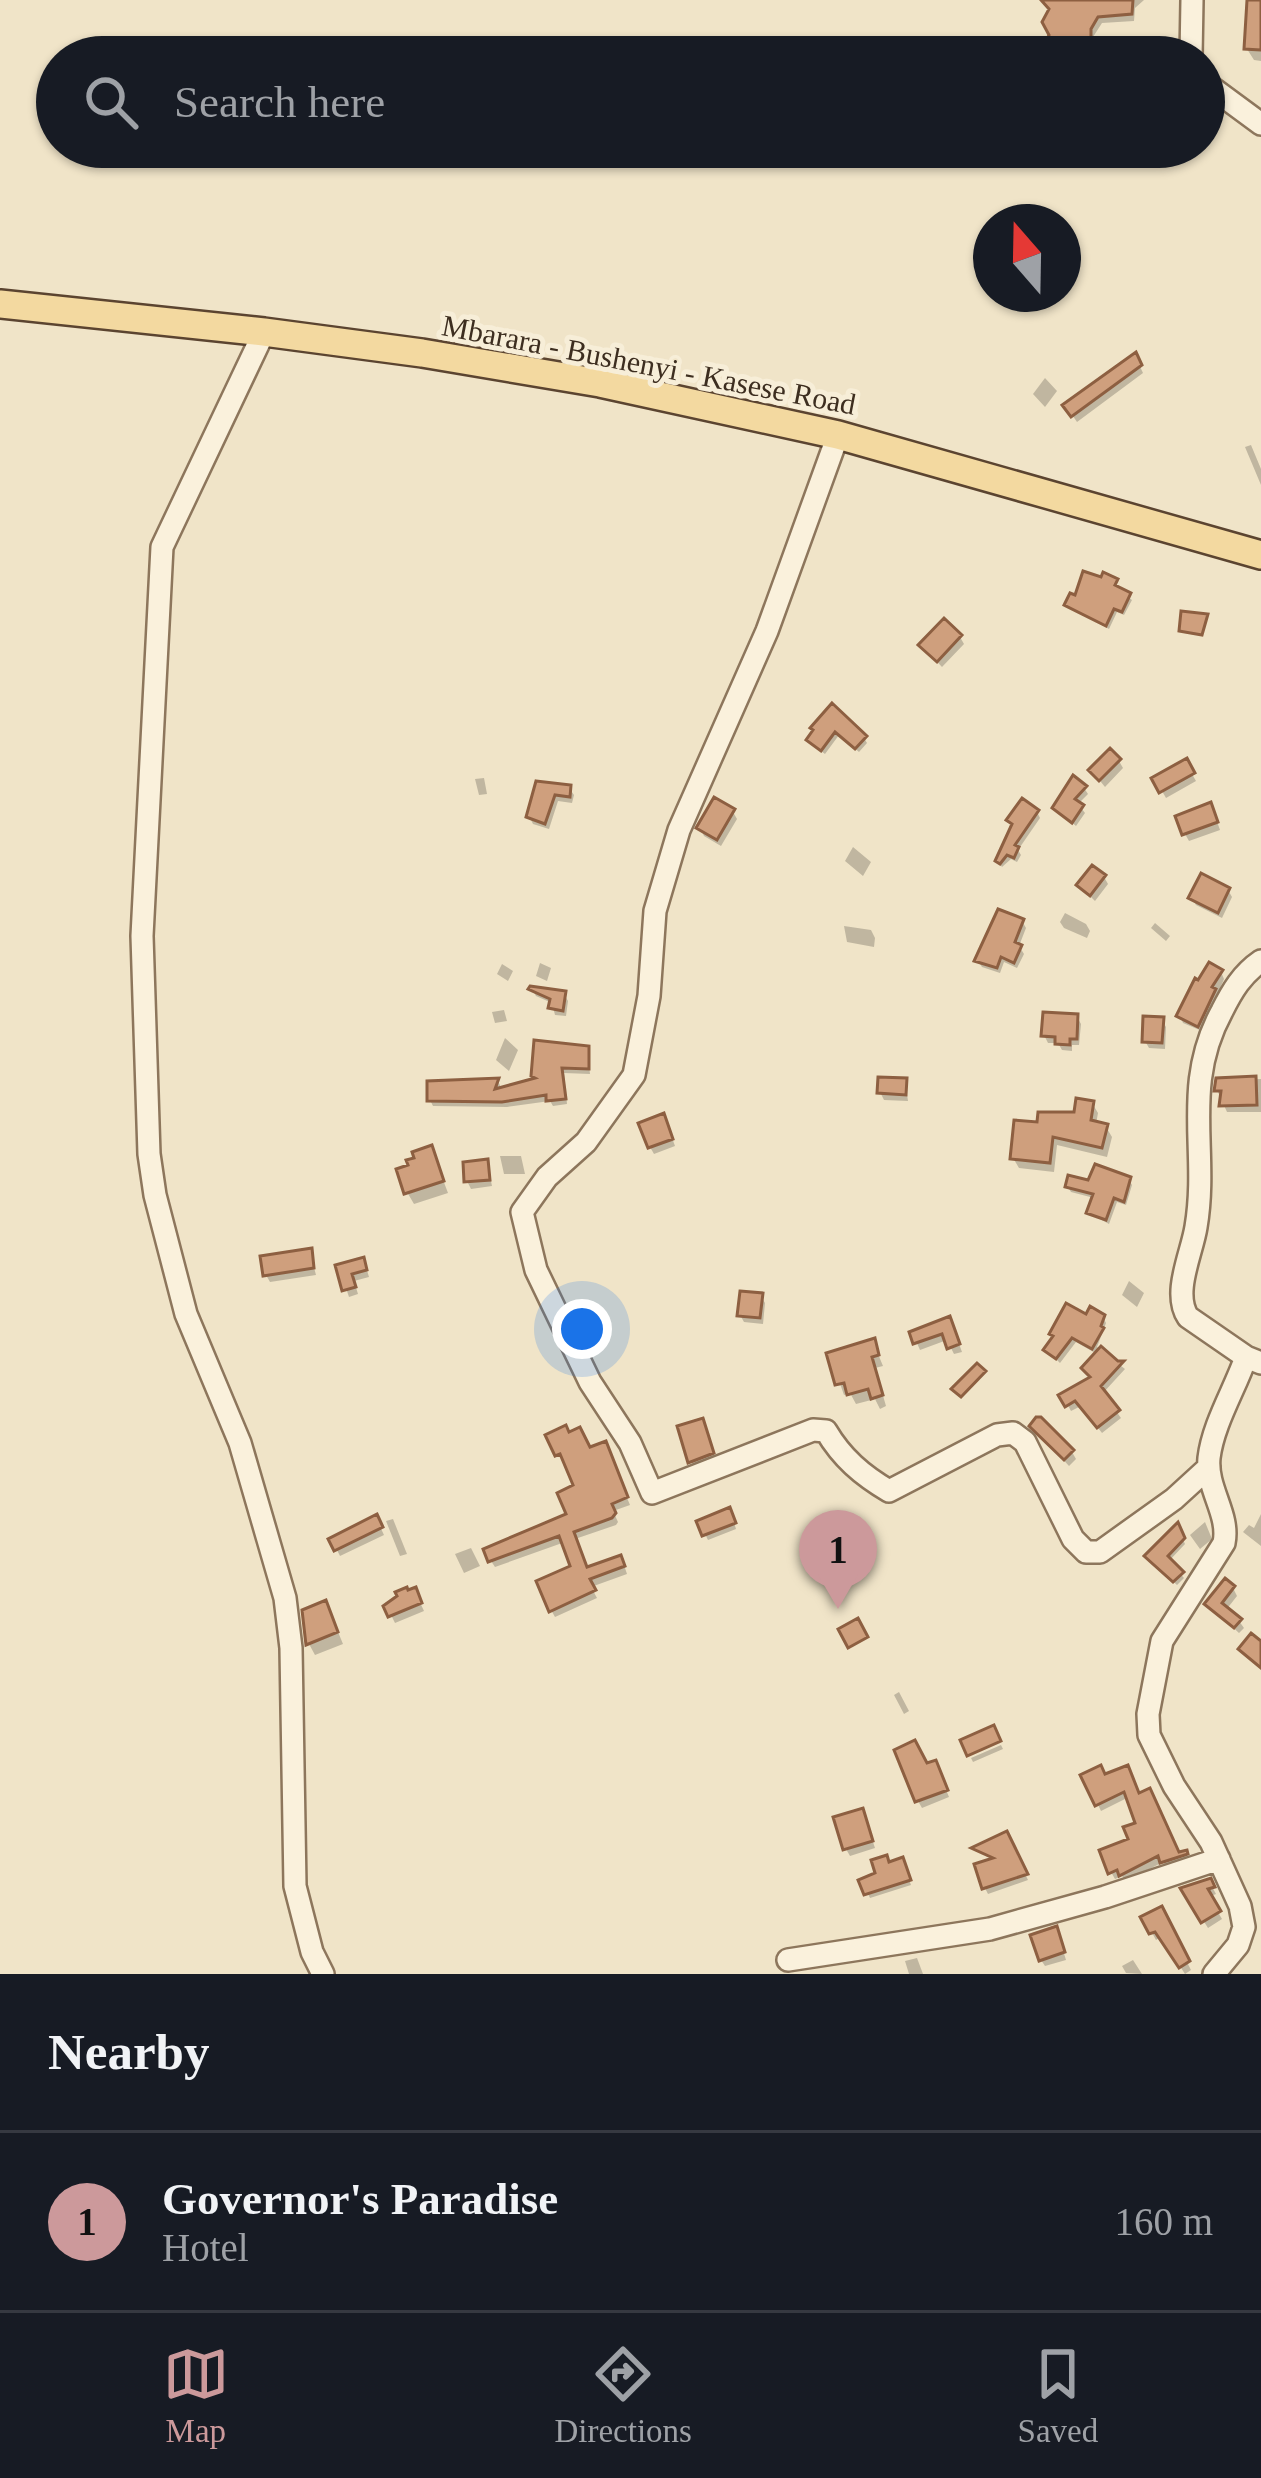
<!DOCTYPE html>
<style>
:root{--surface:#171b24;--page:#242831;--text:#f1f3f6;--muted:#9ea1a6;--line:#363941;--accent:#cc999b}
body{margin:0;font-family:"Times New Roman",serif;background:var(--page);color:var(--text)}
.compass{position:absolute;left:973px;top:204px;width:108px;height:108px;border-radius:50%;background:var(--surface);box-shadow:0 3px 9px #0004;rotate:340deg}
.you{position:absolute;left:582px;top:1329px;width:42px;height:42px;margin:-30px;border:9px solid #fff;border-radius:50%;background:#1a73e8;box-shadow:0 0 0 18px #1a73e833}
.badge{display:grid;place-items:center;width:78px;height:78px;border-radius:50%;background:var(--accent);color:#111;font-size:39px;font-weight:700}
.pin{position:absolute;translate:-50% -99px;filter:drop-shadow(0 3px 6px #0008)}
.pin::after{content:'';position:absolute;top:63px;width:42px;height:36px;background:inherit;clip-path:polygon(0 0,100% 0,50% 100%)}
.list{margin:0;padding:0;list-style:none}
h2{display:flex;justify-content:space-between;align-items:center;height:156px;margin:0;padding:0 48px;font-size:51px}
h2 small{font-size:39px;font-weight:400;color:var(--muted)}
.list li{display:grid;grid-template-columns:78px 1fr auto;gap:36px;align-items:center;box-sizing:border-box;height:180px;padding:0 48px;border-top:3px solid var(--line)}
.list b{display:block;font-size:45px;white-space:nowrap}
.list p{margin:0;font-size:39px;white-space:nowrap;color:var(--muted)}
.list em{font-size:39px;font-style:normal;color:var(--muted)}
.icon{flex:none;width:66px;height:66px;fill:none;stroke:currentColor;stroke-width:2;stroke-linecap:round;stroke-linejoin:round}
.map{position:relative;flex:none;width:1261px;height:1974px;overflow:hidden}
.search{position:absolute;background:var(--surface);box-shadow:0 3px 9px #0004;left:36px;right:36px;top:36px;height:132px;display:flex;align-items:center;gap:30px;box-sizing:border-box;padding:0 42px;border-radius:66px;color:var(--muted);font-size:45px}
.sheet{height:336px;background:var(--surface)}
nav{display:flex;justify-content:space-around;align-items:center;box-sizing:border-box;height:168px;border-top:3px solid var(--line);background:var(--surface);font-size:33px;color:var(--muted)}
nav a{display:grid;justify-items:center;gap:6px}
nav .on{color:var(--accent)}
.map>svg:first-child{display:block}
</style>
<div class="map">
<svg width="1261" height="1974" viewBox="0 0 1261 1974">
<rect width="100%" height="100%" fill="#f0e4c8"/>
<path fill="#0003" d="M1046 0H1144L1135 8 1134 21 1102 23 1093 37V57H1053L1047 45 1053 35 1052 10Z
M1250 0H1261V61L1254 60 1247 49Z
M1135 356 1143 373 1077 422 1066 406Z
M1045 378 1057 391 1045 407 1033 394Z
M1251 445 1261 469V485L1245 447Z
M1115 581 1117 589 1132 600 1124 615 1117 612 1109 629 1067 605Z
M960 637 964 644 942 667 922 646Z
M832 708 864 738 867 743 859 752 839 735 825 754 813 745 810 740Z
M1119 761 1123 768 1105 787 1092 771Z
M1185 762 1196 781 1166 798 1155 779Z
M484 778 487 794 479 795 475 779Z
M538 784 569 788 574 795 572 803 558 801 549 829 533 824 529 816Z
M1084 788 1088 794 1078 804 1085 813 1076 826 1055 808Z
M733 812 737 819 721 846 704 836 700 828Z
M1037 812 1040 818 1018 850 1021 855 1017 862 1011 859 1002 867 998 861Z
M1214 813 1220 830 1189 841 1185 834Z
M853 847 871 862 863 876 845 861Z
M1104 877 1108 884 1095 901 1080 886Z
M1228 890 1232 897 1222 918 1196 905 1192 898Z
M1065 913 1086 924 1090 931 1087 938 1064 928 1060 922Z
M1022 921 1026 928 1019 946 1024 954 1017 968 1004 962 1000 973 982 967 978 961Z
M1155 923 1170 936 1166 941 1151 928Z
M844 926 871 930 875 938 874 947 847 942Z
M540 963 551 968 547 981 536 976Z
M502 964 513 971 508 981 497 974Z
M1221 972 1224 979 1202 1031 1183 1023 1180 1016Z
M532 989 564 994 568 1001 566 1016 555 1015 552 1003 536 996Z
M504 1010 507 1021 495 1023 492 1012Z
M1077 1017 1081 1024 1079 1045H1072V1051L1062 1050 1058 1043H1048L1044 1035Z
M1162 1020 1166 1027 1165 1049 1149 1048 1145 1041Z
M505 1038 518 1050 509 1071 496 1060Z
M587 1048 590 1074 564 1073 567 1104 553 1106 550 1101 507 1107 433 1106 430 1100 498 1081 502 1090 537 1081Z
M1261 1079V1112H1227L1217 1090 1219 1081Z
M905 1081 908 1101 884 1100 880 1092Z
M1092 1103 1098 1113 1096 1124 1106 1127 1112 1137 1107 1157 1057 1145 1054 1172 1019 1168 1013 1158 1040 1126 1076 1115Z
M667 1124 675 1146 654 1154 650 1147Z
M431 1148 448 1193 414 1204 407 1192 412 1167Z
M500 1156H521L525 1174H504Z
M487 1162 492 1186 471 1189 467 1181Z
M1129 1180 1132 1185 1126 1205 1117 1202 1109 1224 1089 1213 1094 1198 1071 1192 1068 1187Z
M310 1252 316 1275 270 1282 266 1275Z
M339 1267H366L369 1277 354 1281 358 1294 349 1297Z
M1129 1281 1144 1293 1137 1307 1122 1295Z
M761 1296 765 1303 763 1324 744 1322 740 1315Z
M1103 1317 1106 1323 1097 1347 1125 1369 1103 1393 1121 1418 1102 1433 1081 1406 1071 1411 1063 1396 1093 1379 1097 1354 1076 1342 1060 1363 1047 1350 1088 1318Z
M953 1327 962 1352 954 1354 947 1340 920 1350 913 1334Z
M873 1342 883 1366 875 1368 886 1406 880 1409 875 1399 856 1404 850 1393 844 1395 830 1355Z
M701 1422 718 1465 698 1473 691 1461Z
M1032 1426 1072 1452 1076 1459 1069 1466Z
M549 1436 589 1451 608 1452 630 1505 613 1511 618 1522 616 1525 575 1539 587 1570 624 1565 627 1574 591 1587 597 1598 555 1617 551 1610 574 1568 565 1542 495 1567 491 1561 570 1515 577 1486Z
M1261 1514V1546L1243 1532 1249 1525 1254 1528Z
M732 1516 736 1529 708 1540 705 1534Z
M376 1518 384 1535 340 1556 332 1540Z
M393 1519 407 1554 400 1556 386 1521Z
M1205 1522 1212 1539 1200 1549 1190 1535Z
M1177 1527 1185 1544 1169 1561 1184 1578 1177 1585 1150 1560Z
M471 1548 480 1566 464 1573 455 1554Z
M1233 1588 1237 1596 1226 1610 1239 1621 1244 1628 1239 1633 1208 1604Z
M418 1598 424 1611 395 1623 387 1607Z
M331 1615 343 1644 315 1655 309 1644Z
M899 1692 909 1711 904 1714 894 1695Z
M1001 1745 1003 1749 973 1762 971 1758Z
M926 1767 938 1770 949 1797 922 1808 918 1801Z
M1084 1776 1104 1778 1138 1796 1178 1855 1185 1853 1189 1860 1166 1868 1163 1862 1126 1881 1122 1876 1115 1879 1111 1872 1139 1825 1129 1797 1101 1811Z
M865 1818 875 1848 850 1856 846 1849Z
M1006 1835 1028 1880 988 1894 985 1888 994 1861 975 1849Z
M889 1865H904L911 1885 870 1898 862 1881 879 1875Z
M1209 1881 1216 1894 1209 1897 1222 1919 1208 1928 1184 1890Z
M1160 1910 1191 1970 1185 1974 1161 1937 1156 1940 1144 1918Z
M1059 1937 1066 1960 1045 1966 1041 1960Z
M917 1958 923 1974H909L905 1961Z
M1133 1960 1142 1974 1126 1973 1122 1966Z"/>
<path fill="#cf9f7d" stroke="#8d5f41" stroke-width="3" d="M1041 0H1133L1132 14 1098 17 1091 29V57L1047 53 1044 45 1049 35 1042 22 1049 9Z
M1247 0H1261V50L1244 49Z
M1136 352 1142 365 1071 417 1062 405Z
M1083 571 1101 577 1103 572 1118 579 1115 585 1131 593 1122 612 1114 609 1106 626 1064 605 1070 593 1075 595Z
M1181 611 1208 614 1202 635 1179 631Z
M944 618 962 635 937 662 918 645Z
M832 703 867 736 855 749 835 732 821 751 806 740 813 730 810 728Z
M1110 748 1121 759 1099 781 1088 770Z
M1187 758 1195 773 1159 793 1151 778Z
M1073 775 1087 786 1075 799 1084 805 1072 823 1052 808Z
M536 781 571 785 570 797 555 795 545 824 526 817Z
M714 797 735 809 717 840 696 828Z
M1022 798 1039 810 1015 845 1019 847 1014 858 1007 855 1000 864 995 861 1012 824 1006 820Z
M1211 802 1218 822 1182 835 1175 816Z
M1092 865 1106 875 1090 896 1076 885Z
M1201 873 1230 888 1218 913 1188 898Z
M998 909 1024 919 1015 942 1022 945 1014 963 1001 957 997 968 974 961Z
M1209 962 1223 970 1212 987 1216 989 1198 1027 1176 1016 1195 978 1198 980Z
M530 986 566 991 563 1011 548 1008 550 999 528 989Z
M1043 1012 1078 1014 1077 1039H1070V1045L1055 1044V1037L1041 1036Z
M1143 1016 1164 1017 1162 1043 1142 1042Z
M534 1040 589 1046V1069L562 1068 566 1099 546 1101V1095L502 1102 427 1101V1081L499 1078 495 1089 535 1078 531 1076Z
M1256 1076 1257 1105 1219 1106 1221 1091H1214L1216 1078Z
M878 1077 907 1078 906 1095 877 1093Z
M1076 1098 1094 1101 1091 1120 1108 1124 1102 1148 1053 1137 1050 1163 1010 1159 1014 1120 1037 1122 1038 1112H1074Z
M664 1113 673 1139 648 1148 638 1123Z
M432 1145 444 1181 404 1194 396 1169 408 1165 406 1160 414 1158 412 1152Z
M488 1159 490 1180 464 1182 463 1162Z
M1095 1164 1131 1177 1124 1202 1114 1198 1106 1220 1086 1213 1093 1194 1065 1187 1068 1175 1088 1180Z
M312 1248 314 1268 263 1276 260 1256Z
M364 1257 367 1270 352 1274 356 1287 342 1291 335 1265Z
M740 1291 763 1293 760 1318 737 1316Z
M1066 1303 1086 1314 1090 1306 1105 1315 1101 1326 1104 1328 1092 1349 1072 1338 1056 1359 1043 1350 1053 1336 1049 1334Z
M950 1316 960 1344 947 1349 942 1334 913 1344 909 1332Z
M875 1338 879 1355 872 1357 883 1395 871 1399 868 1389 847 1395 844 1383 835 1385 826 1353Z
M1101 1346 1118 1361H1124L1101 1386 1120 1410 1097 1428 1075 1401 1065 1407 1058 1395 1090 1377 1081 1368Z
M977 1363 986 1371 961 1397 951 1389Z
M1036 1417H1041L1074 1450 1064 1460 1029 1426Z
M703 1418 714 1453 688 1463 677 1426Z
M566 1425 569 1432 580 1427 590 1447 606 1441 628 1497 612 1504 616 1513 612 1518 574 1532 587 1567 621 1555 625 1566 590 1579 596 1590 549 1612 536 1581 570 1566 559 1536 488 1562 483 1549 566 1514 557 1493 573 1485 560 1454 555 1456 545 1435Z
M730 1507 736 1523 702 1536 696 1521Z
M377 1514 383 1527 334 1551 328 1539Z
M1178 1522 1185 1538 1168 1556 1184 1572 1173 1582 1144 1556Z
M1225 1578 1235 1586 1222 1603 1242 1619 1234 1628 1204 1604Z
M407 1587 408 1590 416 1587 422 1603 388 1617 383 1606 397 1596 395 1592Z
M326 1600 338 1632 306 1645 302 1610Z
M858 1618 868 1637 848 1648 838 1629Z
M1251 1633 1261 1641V1668L1238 1649Z
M994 1725 1001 1741 967 1756 960 1740Z
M915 1740 927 1763 936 1760 948 1790 915 1802 894 1750Z
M1101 1765 1105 1774 1128 1765 1139 1793 1150 1788 1179 1852 1187 1850 1188 1854 1160 1863 1158 1856 1119 1876 1117 1870 1108 1874 1099 1850 1128 1839 1123 1827 1135 1823 1124 1792 1095 1806 1080 1775Z
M863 1808 873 1841 843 1850 833 1817Z
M1007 1831 1028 1874 982 1889 974 1864 993 1858 971 1848Z
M887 1855 889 1862 903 1857 911 1880 864 1895 858 1880 875 1873 871 1860Z
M1211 1878 1215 1887 1208 1889 1221 1911 1201 1923 1180 1888Z
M1162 1906 1190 1961 1179 1968 1155 1932 1149 1934 1140 1917Z
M1057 1926 1065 1952 1039 1961 1030 1935Z"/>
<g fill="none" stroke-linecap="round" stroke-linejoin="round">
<defs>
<path id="minor" d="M1191 57 1192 0
M1204 82 1261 124
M264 332 162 547 142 936 149 1154 155 1195 186 1314 240 1443 285 1598 291 1648 295 1886 312 1952 323 1974
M838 435 767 631 679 830 655 911 649 996 634 1075 586 1142 547 1177 522 1212 536 1270 590 1382 630 1443 652 1493 813 1430 826 1431C842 1458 862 1475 889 1491L997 1435 1013 1433 1025 1442 1073 1539 1086 1552H1100L1174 1499 1209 1467
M1261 961C1242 974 1232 991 1222 1011 1181 1086 1209 1150 1196 1227 1192 1253 1172 1293 1188 1317L1246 1357 1261 1363
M788 1960 990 1929 1105 1897 1219 1859
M1214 1974 1238 1945 1244 1927 1240 1906 1211 1842 1174 1786 1149 1735 1148 1714 1162 1641 1224 1543C1230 1514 1206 1489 1209 1458 1213 1424 1235 1389 1246 1357"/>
<path id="major" d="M0 304 264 332 422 353 600 383 838 435 1261 555"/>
</defs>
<use href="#minor" stroke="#8d765c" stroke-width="26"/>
<use href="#major" stroke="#5b4430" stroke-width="32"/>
<use href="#minor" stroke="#faf1dc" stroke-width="21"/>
<use href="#major" stroke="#f3d9a0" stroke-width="27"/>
</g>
<g text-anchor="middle" stroke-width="10" stroke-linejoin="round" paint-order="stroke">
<g font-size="30" fill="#3d2e20" stroke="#f7eed8">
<text transform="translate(649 365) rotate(11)" y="10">Mbarara - Bushenyi - Kasese Road</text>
</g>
</g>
</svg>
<svg class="compass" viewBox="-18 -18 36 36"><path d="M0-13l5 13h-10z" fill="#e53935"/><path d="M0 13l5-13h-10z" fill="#9ea1a6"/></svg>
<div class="you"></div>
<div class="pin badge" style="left:838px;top:1609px">1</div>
<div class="search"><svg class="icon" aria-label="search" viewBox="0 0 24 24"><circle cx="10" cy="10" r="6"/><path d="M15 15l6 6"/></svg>Search here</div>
</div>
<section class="sheet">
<h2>Nearby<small></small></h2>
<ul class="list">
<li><span class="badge">1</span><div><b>Governor's Paradise</b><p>Hotel</p></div><em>160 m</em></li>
</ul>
</section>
<nav>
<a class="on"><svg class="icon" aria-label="map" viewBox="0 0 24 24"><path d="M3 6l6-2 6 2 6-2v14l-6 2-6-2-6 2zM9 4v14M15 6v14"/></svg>Map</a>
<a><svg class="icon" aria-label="directions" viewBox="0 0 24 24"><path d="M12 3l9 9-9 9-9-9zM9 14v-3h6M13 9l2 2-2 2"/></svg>Directions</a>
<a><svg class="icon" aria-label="saved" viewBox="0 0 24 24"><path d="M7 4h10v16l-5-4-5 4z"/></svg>Saved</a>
</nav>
